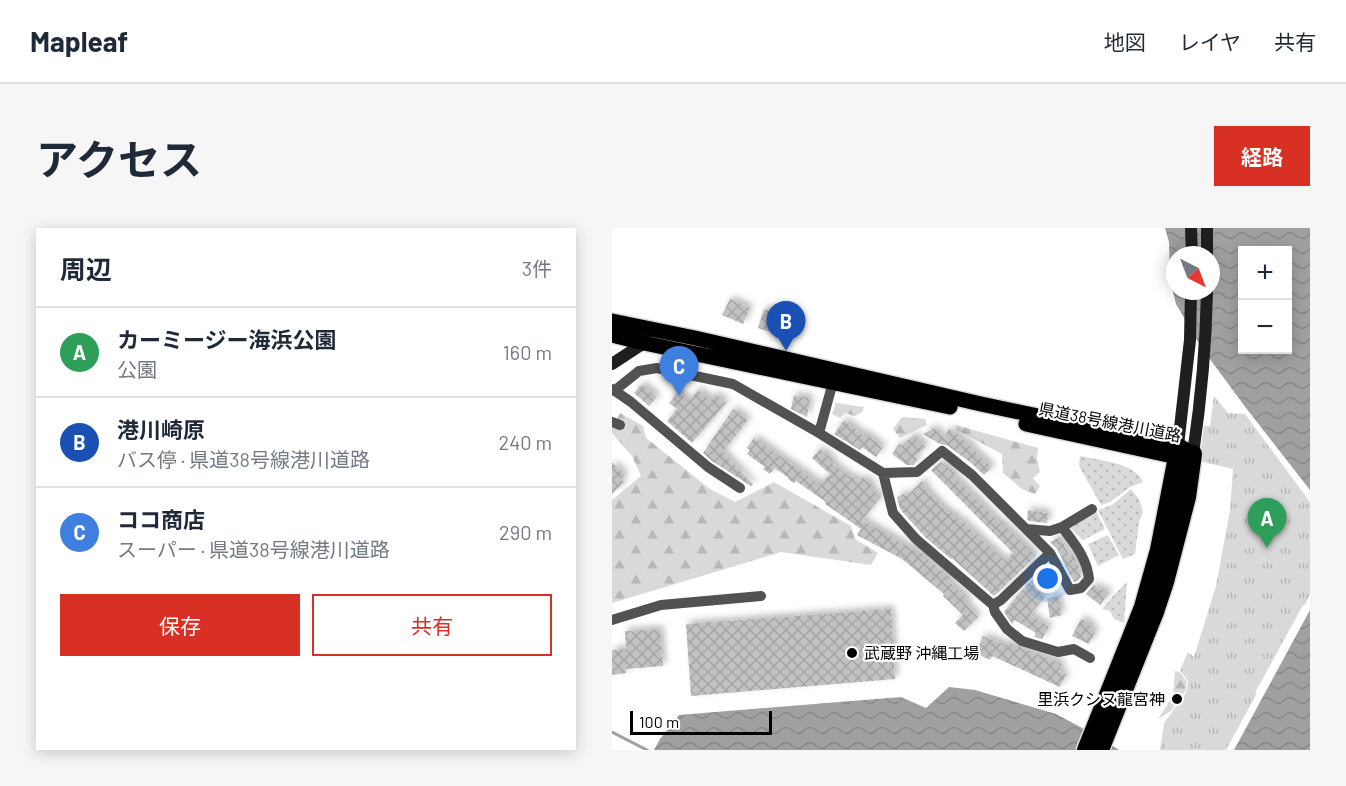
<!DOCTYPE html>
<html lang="ja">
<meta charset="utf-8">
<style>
:root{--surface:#fff;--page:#f6f6f7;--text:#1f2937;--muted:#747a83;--line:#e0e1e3;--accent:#d93025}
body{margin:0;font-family:Barlow,"Noto Sans JP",sans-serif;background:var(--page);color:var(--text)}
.controls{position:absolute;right:18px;top:18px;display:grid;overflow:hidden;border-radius:0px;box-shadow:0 3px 15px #0003}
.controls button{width:54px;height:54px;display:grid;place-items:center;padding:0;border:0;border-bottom:2px solid var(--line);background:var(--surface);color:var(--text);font:30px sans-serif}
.compass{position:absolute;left:554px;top:18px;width:54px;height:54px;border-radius:50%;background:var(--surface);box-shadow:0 3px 15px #0003;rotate:138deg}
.scale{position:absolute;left:18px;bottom:15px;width:142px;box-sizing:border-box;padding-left:6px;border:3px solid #000;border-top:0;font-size:16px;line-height:21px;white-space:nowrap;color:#000;-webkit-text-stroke:4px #fff;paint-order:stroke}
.you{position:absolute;left:436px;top:351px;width:21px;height:21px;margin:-15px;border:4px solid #fff;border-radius:50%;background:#1a73e8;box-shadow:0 0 0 9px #1a73e833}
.badge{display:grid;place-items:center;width:39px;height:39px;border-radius:50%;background:var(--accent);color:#fff;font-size:20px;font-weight:700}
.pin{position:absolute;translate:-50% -50px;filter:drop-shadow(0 2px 3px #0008)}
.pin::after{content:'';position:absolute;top:32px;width:21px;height:18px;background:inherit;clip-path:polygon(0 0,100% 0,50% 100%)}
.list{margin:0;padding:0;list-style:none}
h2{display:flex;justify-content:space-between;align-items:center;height:78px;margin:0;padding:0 24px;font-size:26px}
h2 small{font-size:20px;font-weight:400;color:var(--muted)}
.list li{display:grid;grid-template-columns:39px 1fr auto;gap:18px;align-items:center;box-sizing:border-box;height:90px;padding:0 24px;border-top:2px solid var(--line)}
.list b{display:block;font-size:22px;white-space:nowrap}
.list p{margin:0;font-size:20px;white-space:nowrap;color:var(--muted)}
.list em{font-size:20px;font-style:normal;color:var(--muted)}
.actions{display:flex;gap:12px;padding:18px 24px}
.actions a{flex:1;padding:14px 0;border:2px solid var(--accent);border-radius:0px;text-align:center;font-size:21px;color:var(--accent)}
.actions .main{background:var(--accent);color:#fff}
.map{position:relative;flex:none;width:698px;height:522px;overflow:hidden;border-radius:0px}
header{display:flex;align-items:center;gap:36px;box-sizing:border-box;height:84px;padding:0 30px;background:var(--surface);border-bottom:2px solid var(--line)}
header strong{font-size:28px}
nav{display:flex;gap:33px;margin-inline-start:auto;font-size:21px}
.intro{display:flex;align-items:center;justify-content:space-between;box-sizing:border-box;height:144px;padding:0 36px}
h1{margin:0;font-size:42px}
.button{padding:15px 27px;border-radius:0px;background:var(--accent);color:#fff;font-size:21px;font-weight:700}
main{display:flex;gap:36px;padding:0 36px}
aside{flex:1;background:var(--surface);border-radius:0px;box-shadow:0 3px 15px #0003}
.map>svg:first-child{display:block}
</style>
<header>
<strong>Mapleaf</strong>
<nav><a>地図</a><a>レイヤ</a><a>共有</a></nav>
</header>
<div class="intro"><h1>アクセス</h1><a class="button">経路</a></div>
<main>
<aside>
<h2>周辺<small>3件</small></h2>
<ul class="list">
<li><span class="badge" style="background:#2e9e5b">A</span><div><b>カーミージー海浜公園</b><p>公園</p></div><em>160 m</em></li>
<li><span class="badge" style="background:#1a4fb4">B</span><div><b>港川崎原</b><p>バス停 · 県道38号線港川道路</p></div><em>240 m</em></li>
<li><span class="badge" style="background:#3f7fe0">C</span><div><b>ココ商店</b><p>スーパー · 県道38号線港川道路</p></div><em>290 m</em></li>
</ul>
<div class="actions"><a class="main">保存</a><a>共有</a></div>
</aside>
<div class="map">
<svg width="698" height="522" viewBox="0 0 698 522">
<defs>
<pattern id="grass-dots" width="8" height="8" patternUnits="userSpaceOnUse" patternTransform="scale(1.5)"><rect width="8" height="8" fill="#d9d9d9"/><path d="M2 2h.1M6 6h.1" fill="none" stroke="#b8b8b8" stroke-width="1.8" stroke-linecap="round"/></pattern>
<pattern id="forest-firs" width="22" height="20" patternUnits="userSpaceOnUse" patternTransform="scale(1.5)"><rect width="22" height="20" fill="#d9d9d9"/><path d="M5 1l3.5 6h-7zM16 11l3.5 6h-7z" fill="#b8b8b8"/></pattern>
<pattern id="park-tufts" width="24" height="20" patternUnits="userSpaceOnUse" patternTransform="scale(1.5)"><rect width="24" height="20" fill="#d9d9d9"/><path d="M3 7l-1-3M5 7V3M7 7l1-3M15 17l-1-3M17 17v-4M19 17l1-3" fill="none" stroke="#b8b8b8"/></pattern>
<pattern id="water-waves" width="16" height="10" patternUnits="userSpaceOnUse" patternTransform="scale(1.5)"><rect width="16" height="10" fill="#a0a0a0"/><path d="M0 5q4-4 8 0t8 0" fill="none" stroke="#888"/></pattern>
<pattern id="building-cross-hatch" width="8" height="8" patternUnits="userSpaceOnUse" patternTransform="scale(1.5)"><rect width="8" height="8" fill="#c2c2c2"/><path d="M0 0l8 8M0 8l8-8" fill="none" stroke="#a5a5a5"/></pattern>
<filter id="shadow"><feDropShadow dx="3.5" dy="-3.5" stdDeviation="3" flood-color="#0004"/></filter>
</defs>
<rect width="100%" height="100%" fill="#fff"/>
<path fill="url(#grass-dots)" d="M468 228C486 232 524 235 531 254L518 259 498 274 489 277 467 238Z
M519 261 527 271 531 284 527 294 523 326 511 331 486 282 500 277Z
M484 283 493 301 471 312 457 299Z
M496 307 507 327 486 338 476 316Z
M515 354 512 395 502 391 498 383 490 381 502 367Z"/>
<path fill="url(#forest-firs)" d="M224 175 252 179 250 184 243 188 233 185 228 190 220 186Z
M8 185 31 198 34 210 98 261 123 274 162 254 239 298 243 311 266 325 259 337 169 324 0 375V272L29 248 20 228 0 205V201Z
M290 189 313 191 315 197 288 210 281 201Z
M344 197 426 220 425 231 428 244 421 250 428 258 423 266 410 261 391 245 390 226 345 202Z
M563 443 568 444 575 454 573 464 570 467 559 483 546 491 561 468Z"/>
<path fill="url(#park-tufts)" d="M602 168 616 185 633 186 698 274V367L692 378 691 377 643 465 644 467 614 522H548L552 495 574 465 576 453 568 442 576 424 582 429 604 358 618 282 621 241 587 233 592 198H598Z"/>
<path fill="url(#water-waves)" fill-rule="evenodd" d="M553 0H698V262L634 180 589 119 564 76 558 52 557 14ZM630 22H676V122H630ZM563 27H599V63H563Z
M698 382V522H622Z
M337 459 363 462 444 486 487 509 507 522H42L48 511 67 487 289 469 314 480Z"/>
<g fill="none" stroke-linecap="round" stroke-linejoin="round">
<path stroke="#a0a0a0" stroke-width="3" d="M0 504 35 522"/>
</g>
<path fill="url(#building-cross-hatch)" filter="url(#shadow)" d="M118 71 138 80 131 96 110 87Z
M152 81 170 87 163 106 146 100Z
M30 156 45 169 37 178 22 165Z
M86 162 99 172 103 166 114 175 80 215 55 193 65 181 57 175 66 164 77 173Z
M182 167 198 170 195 189 179 181Z
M121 181 136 192 111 224 141 256 139 258 100 233 91 225Z
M232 192 251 207 252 205 271 219 264 229 250 219 248 222 222 206Z
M322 200 332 210 337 201 347 207 346 209 361 219 360 221 380 239 372 247 359 235 335 217 328 216 311 206Z
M302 207 314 219 303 228 306 230 302 237H295L280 226 287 216 290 217Z
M142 210 208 256 218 246 200 230 208 221 222 233 220 235 238 249 239 247 247 254 250 249 260 257 259 260 269 269 250 292 302 322 305 321 339 351 337 353 357 373 354 376 366 389 352 403 343 395 351 387 331 368 332 366 290 331 245 307 249 301 222 282 213 276 214 274 184 253 182 255 176 251 177 250 163 240 158 246 151 241 153 239 135 226 138 222 135 220Z
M0 234 13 247 9 251 12 254 0 266Z
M329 234 343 245 341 247 343 249 388 295 389 294 424 328 382 368 340 330 339 331 313 309 288 281 285 269 293 265 295 268 310 253 314 258 313 260 322 270 337 285 339 284 348 293 349 292 393 333 401 325 319 242Z
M416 282 436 285 435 295 417 293 415 291Z
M448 309 458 328 461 327 467 339 468 344H467L469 349 465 353 462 354 445 321 438 314Z
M421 351 427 356 424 359 434 368 418 387 437 399 430 411 422 409 424 405 403 392 400 396 392 384 409 363Z
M482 357 489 362 492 361 497 365 488 377 474 366Z
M446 368 450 387 438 390 435 370Z
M279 381 283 451 79 468 74 396Z
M469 391 478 395V399L484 402 477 416 460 408Z
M48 401 51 438 13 441 14 445 0 447V422L14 421 13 403Z
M371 408 397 418 398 415 450 436 447 443 454 446 448 459 380 428 378 432 364 425Z"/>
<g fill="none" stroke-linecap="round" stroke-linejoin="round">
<defs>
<path id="primary" d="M0 93 83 110 369 176 540 212 567 218 581 226
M0 107 32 115 338 179
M414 196 565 229 575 227"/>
<path id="highway" d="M474 522 531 379 547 322 565 229
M488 522 543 384 553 354 575 269 581 226"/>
</defs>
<use href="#primary" stroke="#dbdbdb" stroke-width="18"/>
<use href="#highway" stroke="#dbdbdb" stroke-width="21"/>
<path stroke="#525252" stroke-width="10" d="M0 161 19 174 96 239 128 260
M2 163 27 143 45 140 121 156 207 205 271 245
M0 194 8 197
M207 205 221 154
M450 299C462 315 475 330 477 351L469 360 458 362 438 325 360 247 330 223 305 244 271 245 281 285 304 311 381 377 383 384 395 401 410 413 446 424 462 421 478 430
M414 301 438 303 450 299 480 281
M381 377 389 372 438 325
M0 392 49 377 149 368"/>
<path stroke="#1f1f1f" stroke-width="12" d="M579 0 580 27
M595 0V27
M0 136 35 113
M565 226 578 112 579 63
M581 226C589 172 594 117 595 63"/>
<use href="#primary" stroke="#000" stroke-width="15"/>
<use href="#highway" stroke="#000" stroke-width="18"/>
</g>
<g fill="#000" stroke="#fff" stroke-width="2">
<circle cx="240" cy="425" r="6"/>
<circle cx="565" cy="471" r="6"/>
</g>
<g text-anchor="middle" stroke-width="4.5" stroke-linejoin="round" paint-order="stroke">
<g font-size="16" fill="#000" stroke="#fff">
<text transform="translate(498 194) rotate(11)" y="6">県道38号線港川道路</text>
</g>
<g font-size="16" fill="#000" stroke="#fff" text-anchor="start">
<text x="252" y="431">武蔵野 沖縄工場</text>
<text x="553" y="477" text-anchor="end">里浜クシヌ龍宮神</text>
</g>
</g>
</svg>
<div class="controls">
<button>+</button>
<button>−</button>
</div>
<svg class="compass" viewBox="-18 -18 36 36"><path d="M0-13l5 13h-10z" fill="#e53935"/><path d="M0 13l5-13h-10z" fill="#747a83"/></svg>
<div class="scale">100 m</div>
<div class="you"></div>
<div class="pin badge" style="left:655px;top:320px;background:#2e9e5b">A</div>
<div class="pin badge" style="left:174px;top:123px;background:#1a4fb4">B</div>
<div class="pin badge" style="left:67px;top:168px;background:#3f7fe0">C</div>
</div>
</main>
